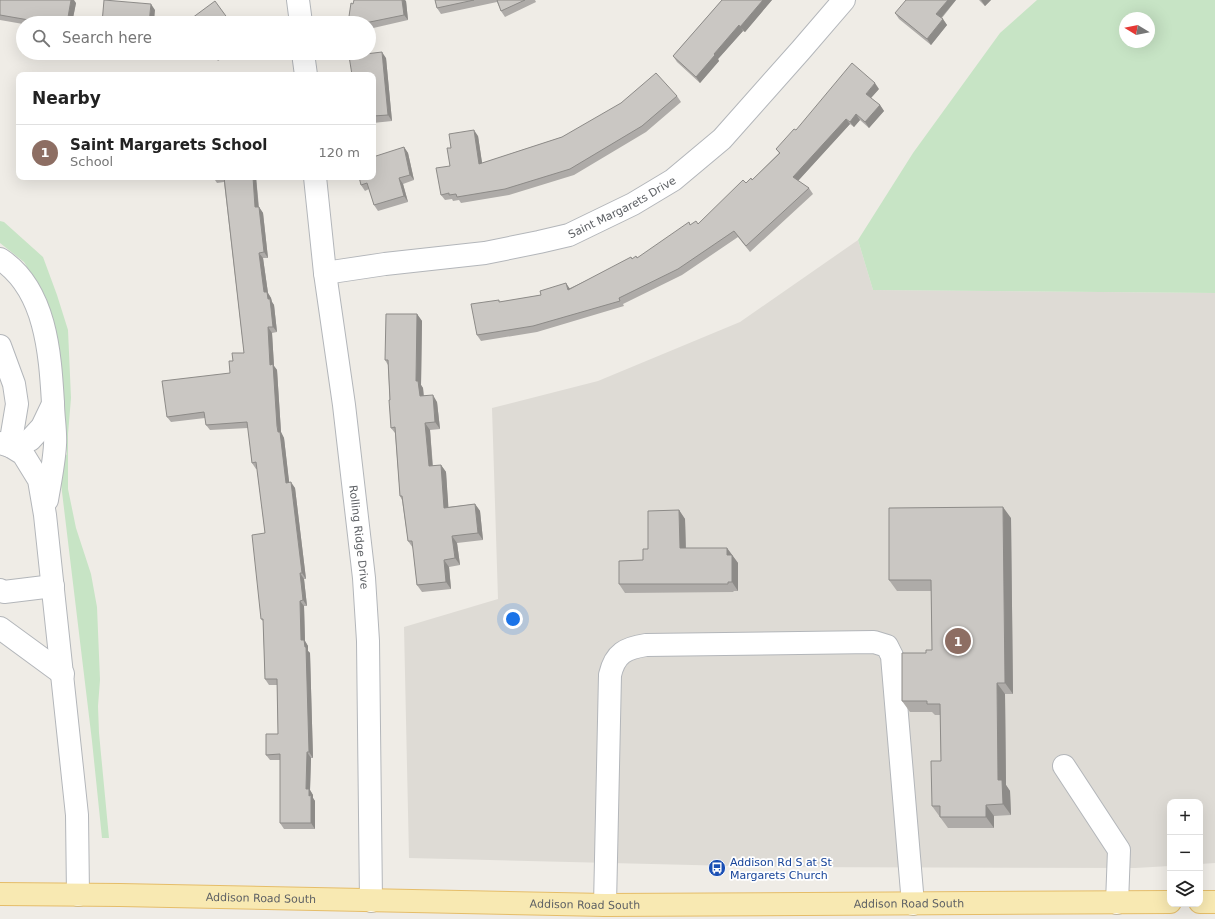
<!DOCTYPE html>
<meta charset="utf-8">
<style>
:root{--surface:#fff;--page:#f6f6f6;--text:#222;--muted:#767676;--line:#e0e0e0;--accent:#da4641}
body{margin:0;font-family:"DejaVu Sans",sans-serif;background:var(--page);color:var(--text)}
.controls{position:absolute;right:12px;bottom:12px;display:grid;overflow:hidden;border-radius:8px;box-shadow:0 4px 16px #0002}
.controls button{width:36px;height:36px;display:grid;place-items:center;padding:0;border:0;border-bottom:1px solid var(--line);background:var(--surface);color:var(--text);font:20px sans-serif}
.compass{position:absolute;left:1119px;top:12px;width:36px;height:36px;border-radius:50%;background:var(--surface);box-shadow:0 4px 16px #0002;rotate:280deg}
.you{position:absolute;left:513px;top:619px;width:14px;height:14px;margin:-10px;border:3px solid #fff;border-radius:50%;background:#1a73e8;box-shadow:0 0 0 6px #1a73e833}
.badge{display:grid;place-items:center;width:26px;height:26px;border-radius:50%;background:var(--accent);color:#fff;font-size:13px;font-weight:700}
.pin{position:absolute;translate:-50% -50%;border:2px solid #fff;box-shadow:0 1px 4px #0006}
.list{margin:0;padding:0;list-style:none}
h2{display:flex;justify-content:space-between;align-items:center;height:52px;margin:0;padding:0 16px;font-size:17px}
h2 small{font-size:13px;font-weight:400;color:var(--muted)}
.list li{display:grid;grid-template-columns:26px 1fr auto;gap:12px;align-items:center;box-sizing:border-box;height:56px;padding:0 16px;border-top:1px solid var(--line)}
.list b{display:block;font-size:15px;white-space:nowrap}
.list p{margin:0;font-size:13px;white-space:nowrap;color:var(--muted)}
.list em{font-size:13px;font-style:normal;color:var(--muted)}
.icon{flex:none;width:22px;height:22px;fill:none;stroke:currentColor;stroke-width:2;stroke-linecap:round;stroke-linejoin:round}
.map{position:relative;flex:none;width:1215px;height:919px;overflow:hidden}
.search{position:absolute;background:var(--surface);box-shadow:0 4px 16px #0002;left:16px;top:16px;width:360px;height:44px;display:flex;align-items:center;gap:10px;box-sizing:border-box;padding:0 14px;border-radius:22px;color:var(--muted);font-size:15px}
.panel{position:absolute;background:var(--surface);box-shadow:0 4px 16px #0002;left:16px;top:72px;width:360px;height:108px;border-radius:8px}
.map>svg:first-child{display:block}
</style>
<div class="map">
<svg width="1215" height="919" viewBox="0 0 1215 919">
<rect width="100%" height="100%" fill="#efece6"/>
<path fill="#dedbd5" d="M858 240 873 290 1215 293V863L1200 864V802H1170V866L1135 868 778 867 409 858 404 627 498 599 492 408 598 381 740 322Z"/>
<path fill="#c7e4c5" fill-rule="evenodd" d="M1037 0H1215V293L873 290 858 240 913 153 1000 33ZM1125 18H1149V42H1125Z
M0 221 4 222 43 257 57 295 68 330 71 398 68 434V489L76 528 91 574 97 607 100 680 98 706 99 733 109 838H102L92 741 59 467 67 454 55 331 46 298 24 262 0 243Z"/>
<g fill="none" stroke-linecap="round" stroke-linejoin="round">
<defs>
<g id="minor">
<path d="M298 0 301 23"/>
<path d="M303 53 306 75"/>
<path id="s1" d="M315 177 325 273 344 405 364 578 368 641 371 901"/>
<path d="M0 259C46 289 50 353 53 403 53 417 56 431 55 445 54 463 50 482 47 500"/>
<path id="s2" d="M325 273 385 264 485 253 539 242 569 235 633 204 673 180 722 139 801 50 844 0"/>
<path d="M0 346 14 384 17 404 10 446"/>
<path d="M0 443 10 446 23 454 39 480 45 515 77 815 78 895"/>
<path d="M10 446 30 440 42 427 53 404"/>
<path d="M0 590 4 592 53 586"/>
<path d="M0 628 63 674"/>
<path d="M1064 766 1119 850 1117 903"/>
<path d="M605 905 610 675C615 653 626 648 646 645L874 642 887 646 892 656 913 904"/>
</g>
<g id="major">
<path id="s3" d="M0 894 120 895 605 905 1170 902"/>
<path d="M1200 902H1215"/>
</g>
</defs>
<use href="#minor" stroke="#b3b6ba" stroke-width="24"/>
<use href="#major" stroke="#e5bd69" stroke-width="24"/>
<use href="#minor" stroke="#fff" stroke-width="22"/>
<use href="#major" stroke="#f8e9b2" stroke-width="22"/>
</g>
<path fill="#aeaba8" d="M0 0 76 3 72 23H23V24L0 20Z
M435 0H535L536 2 505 17 501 11 497 2 441 14 437 8Z
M722 0H772L745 32 743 31 718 59 719 61 700 83 677 62 673 56Z
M956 0 942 18 947 25 931 45 899 19 895 13Z
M979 0H991L985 6Z
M406 1 408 20 369 29V23H348L353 4Z
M212 53H229L218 61Z
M386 58 392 121 373 123V75Z
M879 89 871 98 880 105 884 111 869 128 860 120 854 127 850 124 798 181 809 188 813 194 750 252 738 237 682 275 623 304 624 306 537 332 481 341 477 335 500 302 541 295 570 288 632 259 638 258 690 225 698 224 746 183 752 180 779 153 776 149 796 130Z
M677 96 681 102 646 132 574 175 509 195 461 203 459 200 453 201 452 199 445 200 441 195 450 166 451 148 478 136 482 163 562 137Z
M404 147 408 153 414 180 403 184 408 202 378 211 374 205 369 189 365 191 361 185Z
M213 177H256L259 207 263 213 268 258H263L268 293 271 298 272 302 274 305 277 332 272 333 274 366 277 370 281 432 284 438 289 483 295 488 306 579H304L307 606H304L305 641 308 646V651L310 653 313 758H311L310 790 313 795V798L315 801V829H284L280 823V760H270L266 755 278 734 277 685H269L265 679 263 621 261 619 265 533 257 469H256L252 463 248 428 210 430 206 425 205 418 171 422 167 417 230 373 233 361 244 353 224 182 217 183Z
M417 314 422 321 421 385 423 388 424 396 437 402 440 429 430 430 433 466 441 465 446 472 448 507 475 504 480 511 483 540 457 543 460 565 449 567 451 589 422 592 417 585 413 548 408 541 402 500 400 496 395 433 391 428 388 365 385 360Z
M679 510 685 519 686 548H727L738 563V591H733L734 592 625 593 619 584 643 560 648 549Z
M1011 518 1013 694H1005L1006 785 1010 791 1011 815 994 816V828H948L932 806 941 761 940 715H935L932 712H910L902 701 926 653 932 650 931 591H897L889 580Z"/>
<path fill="#8d8b88" d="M71 0H74L76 3 72 23H67Z
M402 0H405L406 1 408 20 404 15Z
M763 0H772L745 32 740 27Z
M948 0H956L940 19 936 14Z
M981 0H991L985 6Z
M151 4 155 10 154 23H149Z
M943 19 947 25 931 45 927 39Z
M739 25 743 31 718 59 719 61 700 83 696 77 714 54Z
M382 52 386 58 392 121 388 115Z
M875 83 879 89 870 99 866 94Z
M880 105 884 111 869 128 865 122Z
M856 114 860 120 854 127 850 122Z
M846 119 850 124 797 182 793 177Z
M474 130 478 136 483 169 479 164Z
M404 147 408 153 414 180 410 175Z
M253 177H256L259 213 255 207Z
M399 178 403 184 408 202 404 196Z
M259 207 263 213 268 258 264 252Z
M259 253 263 258 268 293 271 298 272 302 274 305 277 332 273 327 264 292Z
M566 283 570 289 568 290Z
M417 314 422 321 421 385 423 388 424 403 420 396 416 381Z
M268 327 272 333 274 366 277 370 281 432 284 438 290 489 286 483 278 432 270 365Z
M433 395 437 402 440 429 435 422Z
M425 423 430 430 433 473 429 466Z
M441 465 446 472 449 515 444 508Z
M291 482 295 488 306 579 302 573Z
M475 504 480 511 483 540 478 533Z
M1003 507 1011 518 1013 694 1005 683Z
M679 510 685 519 686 557 680 548Z
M452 536 457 543 460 565 455 558Z
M727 548 738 563V591L732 582 727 555Z
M444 560 449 567 451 589 446 582Z
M300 573 304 579 307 606 303 600Z
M300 601 304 606 305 641 308 646V651L310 653 313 758 309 752 301 640Z
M997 683 1005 694 1006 785 1010 791 1011 815 1003 804 998 780Z
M307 752 311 758 310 790 313 795V798L315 801V829L311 823 309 796 306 789Z
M986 805 994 816V828L986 817Z"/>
<path fill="#cac7c3" stroke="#8d8b88" d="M0 0H71L67 23H46L0 15Z
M104 0 151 4 149 23H102Z
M354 0H402L404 15 365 23H348L351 3 353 4Z
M435 0H474L437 8Z
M497 0H525L501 11Z
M722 0H763L740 27 739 25 714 54 715 55 696 77 673 56Z
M906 0H948L936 14 943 19 927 39 895 13Z
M215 1 231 23H189L188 21Z
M382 52 388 115 373 116V75H352L349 56Z
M212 53H217L214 55Z
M852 63 875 83 866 94 880 105 865 122 856 114 850 122 846 119 793 177 809 188 746 246 734 231 678 269 619 298 620 301 533 326 477 335 471 304 499 300V302L541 295 540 291 566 283 568 290 631 257 632 259 636 256 637 258 689 222 690 225 696 221 698 224 743 180 746 183 751 178 752 180 780 153 776 149 794 129 796 130Z
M656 73 677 96 642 126 570 169 505 189 457 197 456 194 449 195V193L441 195 436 168 450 166 447 148H451L449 134 474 130 479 164 562 137 621 103Z
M404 147 410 175 399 178 404 196 374 205 367 183 361 185 359 177H373V157Z
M224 177H253L255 207H259L264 252 259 253 264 292H267L268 299H270L273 327H268L270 365 273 364 277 426 278 432H280L286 483 291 482 302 573H300L303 600 300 601 301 640H304L305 647H306L309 752H307L306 789H309V796L311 795V823H280V754L266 755V734H278L277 679H265L263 619H261L252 535 265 533 256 462 252 463 247 422 206 425 204 412 167 417 162 381 230 373 229 361H233L232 353H244Z
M386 314H417L416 381H418L420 396 433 395 435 422 425 423 429 466 441 465 444 508 475 504 478 533 452 536 455 558 444 560 446 582 417 585 412 541H408L402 496H400L395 427 391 428 389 400H390L388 360H385Z
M1003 507 1005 683H997L998 780H1002L1003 804 986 805V817H940V806H932L931 761H941L940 704H927V701H902V653H926V650H932L931 580H889V508Z
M679 510 680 548H727V555H732V582H728V584H619V561L643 560V549H648V511Z"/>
<defs>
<symbol id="bus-disc" viewBox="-11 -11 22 22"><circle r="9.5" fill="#1a4fb4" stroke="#fff"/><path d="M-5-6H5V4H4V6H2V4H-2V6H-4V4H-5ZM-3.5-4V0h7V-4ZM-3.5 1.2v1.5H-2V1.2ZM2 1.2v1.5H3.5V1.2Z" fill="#fff"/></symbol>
</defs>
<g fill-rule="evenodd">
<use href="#bus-disc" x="707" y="858" width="20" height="20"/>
</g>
<g text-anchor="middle" stroke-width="3.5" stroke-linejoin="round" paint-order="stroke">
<g font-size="11" fill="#5e6165" stroke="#fff">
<text dy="4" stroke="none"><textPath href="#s2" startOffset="307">Saint Margarets Drive</textPath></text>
<text dy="4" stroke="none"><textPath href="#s1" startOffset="363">Rolling Ridge Drive</textPath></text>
<text dy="4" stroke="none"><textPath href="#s3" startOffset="261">Addison Road South</textPath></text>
<text dy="4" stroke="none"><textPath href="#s3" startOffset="585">Addison Road South</textPath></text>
<text dy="4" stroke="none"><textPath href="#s3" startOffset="909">Addison Road South</textPath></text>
</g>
<g font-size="11" fill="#164399" stroke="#fff" text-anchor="start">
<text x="730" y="866">Addison Rd S at St<tspan x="730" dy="13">Margarets Church</tspan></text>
</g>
</g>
</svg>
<div class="controls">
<button>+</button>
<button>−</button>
<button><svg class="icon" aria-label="layers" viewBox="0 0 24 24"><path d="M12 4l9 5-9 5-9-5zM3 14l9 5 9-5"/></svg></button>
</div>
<svg class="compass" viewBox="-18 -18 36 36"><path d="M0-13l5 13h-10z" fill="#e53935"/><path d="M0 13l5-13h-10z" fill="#767676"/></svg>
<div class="you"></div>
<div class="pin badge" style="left:958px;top:641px;background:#8d6e63">1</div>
<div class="search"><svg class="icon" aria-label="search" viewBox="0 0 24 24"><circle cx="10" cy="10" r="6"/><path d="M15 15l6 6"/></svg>Search here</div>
<section class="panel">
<h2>Nearby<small></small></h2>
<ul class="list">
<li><span class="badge" style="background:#8d6e63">1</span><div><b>Saint Margarets School</b><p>School</p></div><em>120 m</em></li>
</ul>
</section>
</div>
